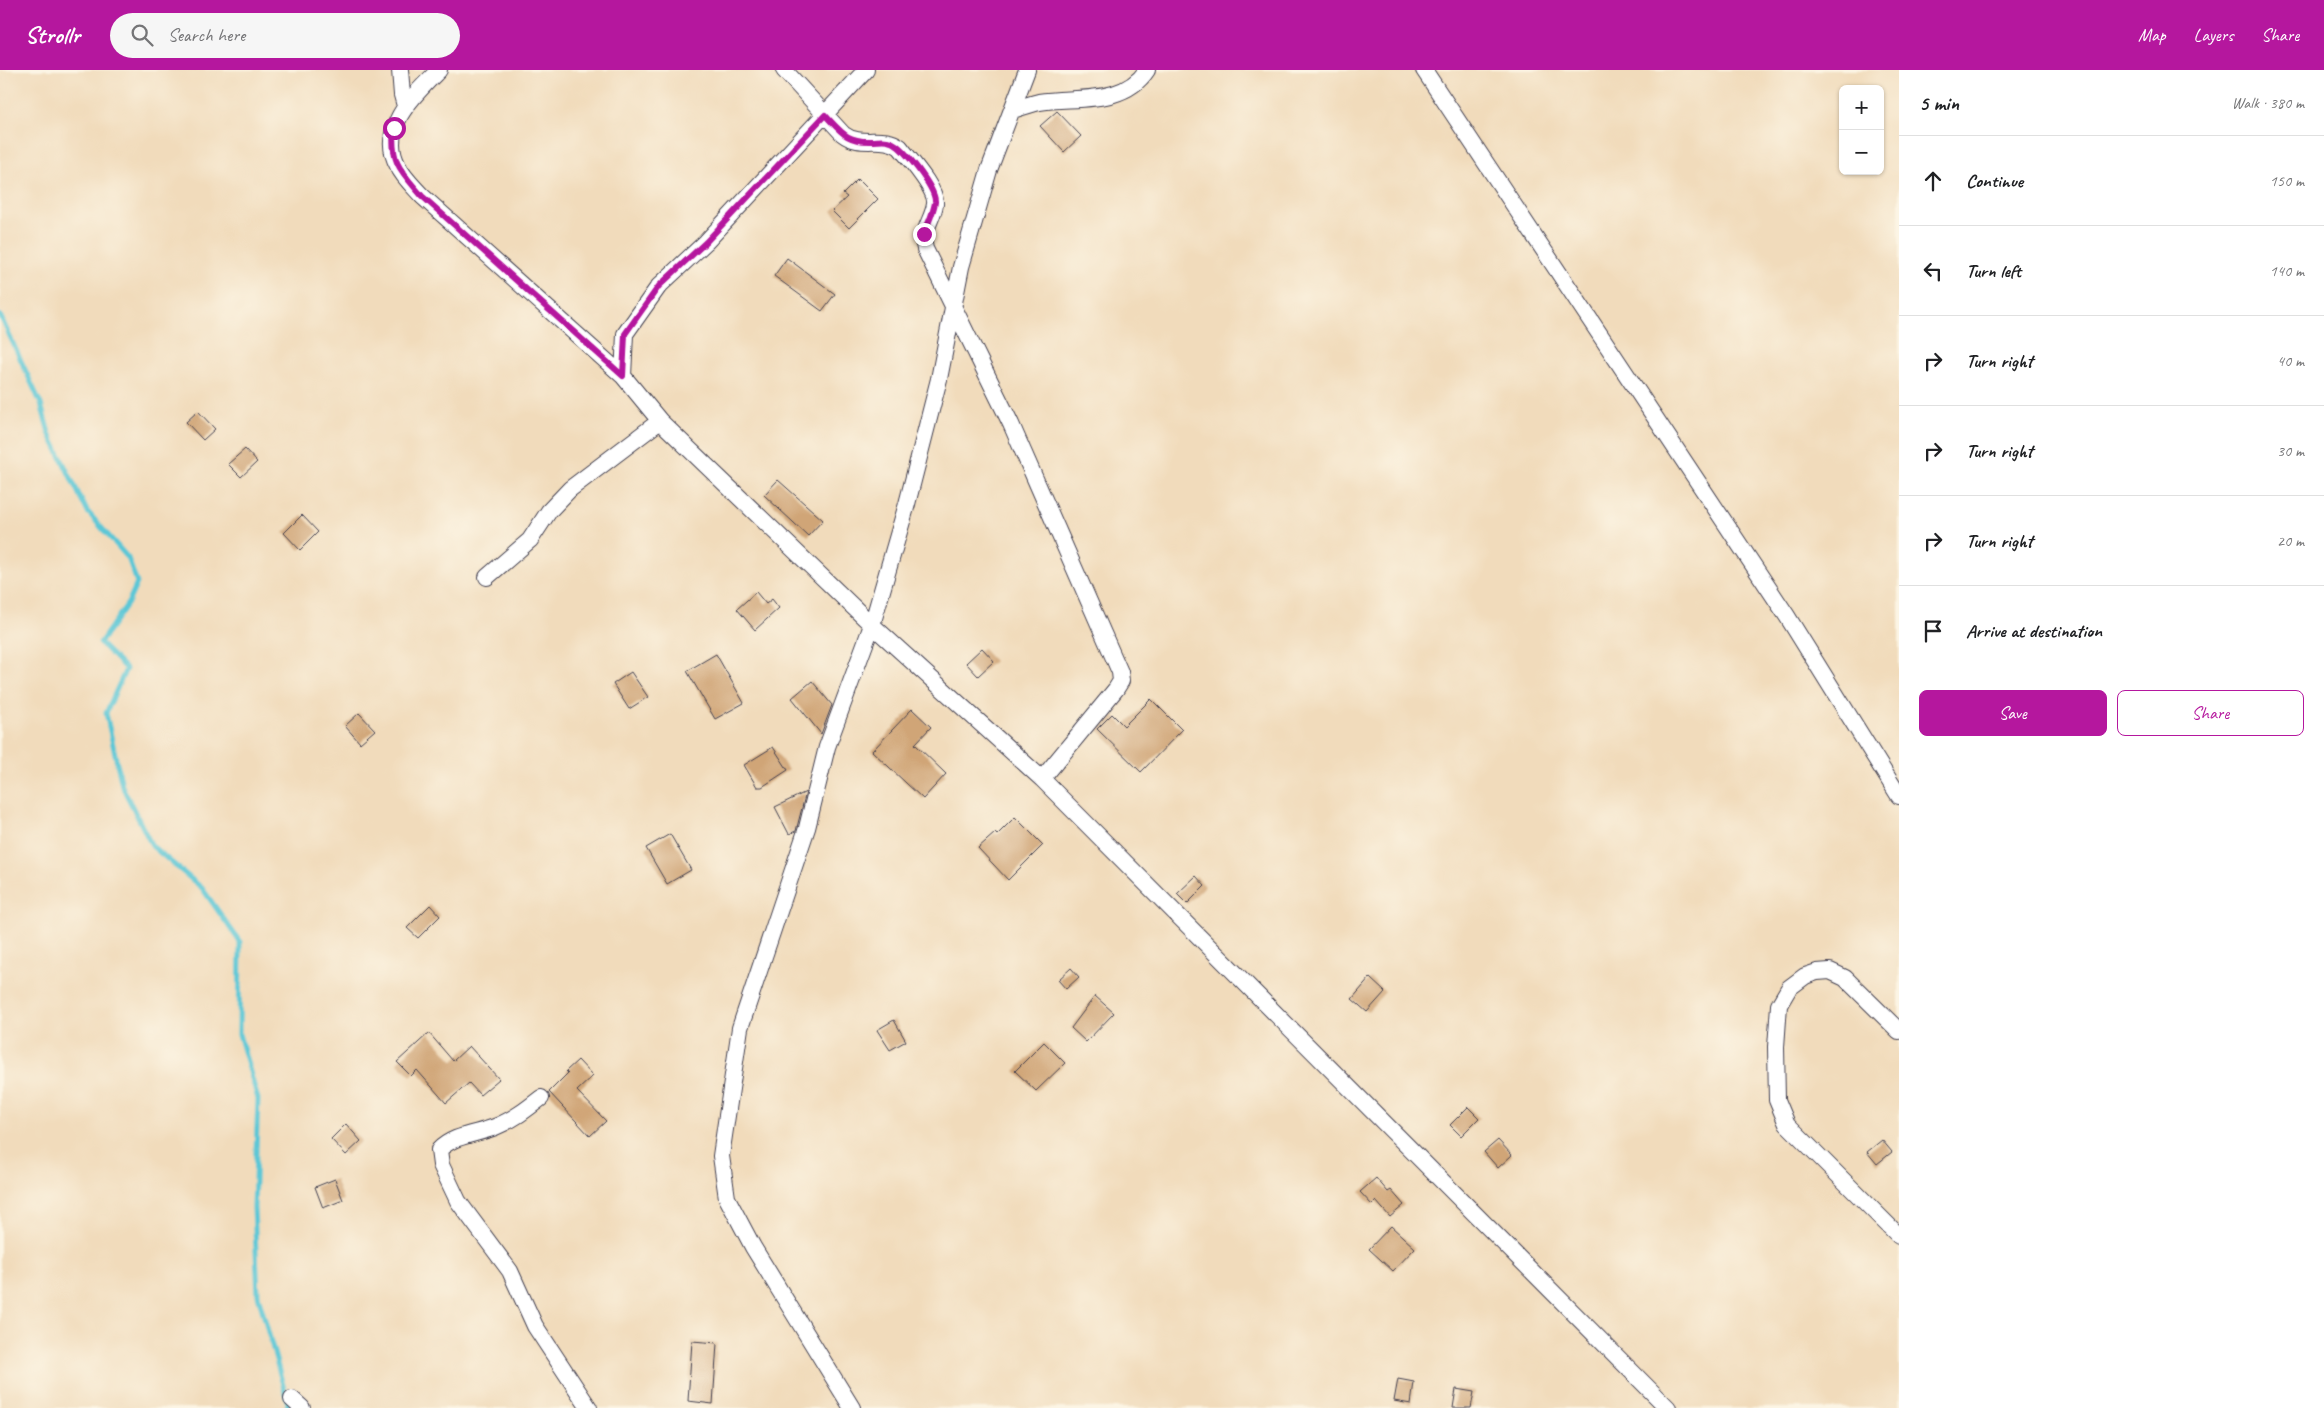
<!DOCTYPE html>
<meta charset="utf-8">
<style>
:root{--surface:#fff;--page:#f6f6f6;--text:#202124;--muted:#757577;--line:#e0e0e0;--accent:#b5179e}
body{margin:0;font-family:Caveat,sans-serif;background:var(--page);color:var(--text)}
.controls{position:absolute;right:15px;top:15px;display:grid;overflow:hidden;border-radius:8px;box-shadow:0 1px 4px #0004}
.controls button{width:45px;height:45px;display:grid;place-items:center;padding:0;border:0;border-bottom:1px solid var(--line);background:var(--surface);color:var(--text);font:25px sans-serif}
.stop{position:absolute;width:15px;height:15px;margin:-11px;border:4px solid #b5179e;border-radius:50%;background:#fff}
.stop.end{background:#b5179e;border-color:#fff;box-shadow:0 1px 5px #0008}
.list{margin:0;padding:0;list-style:none}
h2{display:flex;justify-content:space-between;align-items:center;height:65px;margin:0;padding:0 20px;font-size:21px}
h2 small{font-size:16px;font-weight:400;color:var(--muted)}
.list li{display:grid;grid-template-columns:32px 1fr auto;gap:15px;align-items:center;box-sizing:border-box;height:90px;padding:0 20px;border-top:1px solid var(--line)}
.list b{display:block;font-size:19px;white-space:nowrap}
.list em{font-size:16px;font-style:normal;color:var(--muted)}
.actions{display:flex;gap:10px;padding:15px 20px}
.actions a{flex:1;padding:11px 0;border:1px solid var(--accent);border-radius:8px;text-align:center;font-size:18px;color:var(--accent)}
.actions .main{background:var(--accent);color:#fff}
.icon{flex:none;width:28px;height:28px;fill:none;stroke:currentColor;stroke-width:2;stroke-linecap:round;stroke-linejoin:round}
.map{position:relative;flex:none;width:1899px;height:1338px;overflow:hidden}
header{display:flex;align-items:center;gap:30px;box-sizing:border-box;height:70px;padding:0 25px;background:var(--accent);color:#fff}
header strong{font-size:24px}
nav{display:flex;gap:28px;margin-inline-start:auto;font-size:18px}
.search{width:350px;height:45px;background:var(--page);display:flex;align-items:center;gap:12px;box-sizing:border-box;padding:0 18px;border-radius:28px;color:var(--muted);font-size:19px}
main{display:flex}
aside{flex:1;background:var(--surface)}
.map>svg:first-child{display:block}
</style>
<header>
<strong>Strollr</strong>
<div class="search"><svg class="icon" aria-label="search" viewBox="0 0 24 24"><circle cx="10" cy="10" r="6"/><path d="M15 15l6 6"/></svg>Search here</div>
<nav><a>Map</a><a>Layers</a><a>Share</a></nav>
</header>
<main>
<div class="map">
<svg width="1899" height="1338" viewBox="0 0 1899 1338">
<rect width="100%" height="100%" fill="#fcf5e5"/>
<filter id="ink" filterUnits="userSpaceOnUse"><feTurbulence type="fractalNoise" baseFrequency=".02" numOctaves="2"/><feDisplacementMap in="SourceGraphic" scale="10" xChannelSelector="R" yChannelSelector="G"/><feConvolveMatrix kernelMatrix="1 2 1 2 8 2 1 2 1" color-interpolation-filters="sRGB"/></filter>
<filter id="wash" filterUnits="userSpaceOnUse"><feTurbulence type="fractalNoise" baseFrequency=".0096" numOctaves="4" result="noise"/><feDisplacementMap in="SourceGraphic" scale="20" xChannelSelector="R" yChannelSelector="G"/><feGaussianBlur stdDeviation="1.12" result="paint"/><feColorMatrix in="noise" values="0 0 0 0 0 0 0 0 0 0 0 0 0 0 0 0 0 1.4 0 .05"/><feComposite in="paint" operator="in"/></filter>
<g filter="url(#wash)">
<rect width="100%" height="100%" fill="#f1dbbb"/>
<g fill="none" stroke-linecap="round" stroke-linejoin="round">
<path stroke="#5dc7d6" stroke-width="5" d="M0 245 41 334 49 363 87 441 128 488 137 513 128 533 100 573 126 599 106 643 122 716 152 776 202 818 240 872 239 964 258 1029 254 1137 258 1225 288 1333 287 1338"/>
</g>
<g id="blocks">
<path fill="#d0a577" d="M1057 41 1081 66 1064 82 1040 56Z
M858 109 878 129 849 158 832 141 847 127 843 124Z
M787 188 835 224 822 241 774 206Z
M198 341 215 359 203 370 186 352Z
M245 379 257 392 241 407 228 394Z
M778 410 823 450 808 466 764 425Z
M302 445 318 462 300 480 284 463Z
M756 522 766 534 772 529 779 538 755 560 737 539Z
M982 578 994 591 978 606 966 593Z
M716 584 744 633 715 649 687 601Z
M631 602 648 627 629 639 613 614Z
M812 611 832 635 821 664 792 628Z
M1151 629 1182 660 1141 702 1097 659 1112 644 1124 656Z
M912 639 931 657 915 674 946 704 923 729 872 681Z
M359 643 375 660 360 673 345 656Z
M773 677 788 700 762 717H757L744 695Z
M806 722 796 761 789 764 775 737Z
M1015 747 1043 775 1008 810 978 778 995 763 997 765Z
M670 764 691 800 667 814 646 778Z
M1196 806 1205 816 1187 834 1177 824Z
M430 835 440 846 418 868 407 858Z
M1071 898 1079 907 1066 919 1058 910Z
M1370 908 1385 922 1367 942 1352 929Z
M1095 926 1114 943 1086 972 1071 958Z
M894 950 906 971 890 980 877 960Z
M429 963 453 991 469 976 499 1009 480 1025 469 1013 446 1033 417 1000 411 1006 397 992Z
M1044 972 1065 993 1036 1021 1015 1001Z
M578 990 593 1006 577 1021 606 1051 590 1066 549 1022 568 1003 566 1001Z
M1468 1037 1479 1048 1461 1066 1450 1055Z
M346 1054 361 1071 346 1085 331 1069Z
M1498 1070 1512 1085 1498 1098 1484 1082Z
M1882 1070 1892 1082 1877 1094 1867 1082Z
M1376 1108 1388 1122 1391 1120 1404 1135 1390 1147 1376 1131 1372 1135 1360 1122Z
M335 1109 343 1130 323 1138 315 1117Z
M1391 1156 1415 1178 1393 1201 1369 1179Z
M692 1271 717 1273 713 1334 688 1331Z
M1398 1309 1414 1312 1411 1334 1394 1331Z
M1456 1319 1474 1322 1471 1338H1453Z"/>
</g>
</g>
<g filter="url(#ink)">
<use href="#blocks" fill-opacity="0" stroke="#413e4e" stroke-width="1"/>
<g fill="none" stroke-linecap="round" stroke-linejoin="round">
<defs>
<path id="minor" d="M400 0 402 25 405 36
M439 0C415 24 377 58 398 96 403 107 414 117 422 126L623 306 660 351 872 555 1042 709 1668 1338
M784 0 843 64C861 78 882 64 900 77 909 89 937 119 935 134 933 150 920 162 925 179L1011 354 1120 602 1121 611 1116 619 1042 709
M1424 0 1787 546 1899 726
M1013 40C1022 37 1031 34 1039 32 1076 26 1123 36 1147 0
M623 306 625 264 659 216 706 172 866 0
M487 507 530 470 549 441 570 419 660 351
M1899 961 1845 908 1830 901 1817 902 1805 906 1789 918 1779 935 1776 977 1777 1030 1787 1054 1899 1166
M541 1028C527 1039 513 1050 495 1057 477 1064 453 1065 439 1080L441 1095 458 1131 510 1201 535 1256 589 1338
M292 1329 302 1338
M852 1338 753 1177 727 1128 721 1086 740 958 807 758 827 677 872 555 907 434 939 309 961 197 989 100 1027 0"/>
</defs>
<use href="#minor" stroke="#413e4e" stroke-width="18"/>
<use href="#minor" stroke="#fff" stroke-width="16"/>
</g>
</g>
<g fill="none" stroke-linecap="round" stroke-linejoin="round" filter="url(#ink)">
<path stroke="#b5179e" stroke-width="6" d="M394 58C390 93 401 101 422 126L623 306 625 264 659 216 706 172 825 45C842 63 847 72 872 71 879 71 885 69 891 72 903 76 936 119 935 132 934 142 927 155 924 164"/>
</g>
</svg>
<div class="controls">
<button>+</button>
<button>−</button>
</div>
<div class="stop" style="left:394px;top:58px"></div>
<div class="stop end" style="left:924px;top:164px"></div>
</div>
<aside>
<h2>5 min<small>Walk · 380 m</small></h2>
<ul class="list">
<li><svg class="icon" aria-label="ahead" viewBox="0 0 24 24"><path d="M12 20V5M6 11l6-6 6 6"/></svg><div><b>Continue</b></div><em>150 m</em></li>
<li><svg class="icon" aria-label="left" viewBox="0 0 24 24"><path d="M17 20v-9H6M10 6l-5 5 5 5"/></svg><div><b>Turn left</b></div><em>140 m</em></li>
<li><svg class="icon" aria-label="right" viewBox="0 0 24 24"><path d="M7 20v-9h11M14 6l5 5-5 5"/></svg><div><b>Turn right</b></div><em>40 m</em></li>
<li><svg class="icon" aria-label="right" viewBox="0 0 24 24"><path d="M7 20v-9h11M14 6l5 5-5 5"/></svg><div><b>Turn right</b></div><em>30 m</em></li>
<li><svg class="icon" aria-label="right" viewBox="0 0 24 24"><path d="M7 20v-9h11M14 6l5 5-5 5"/></svg><div><b>Turn right</b></div><em>20 m</em></li>
<li><svg class="icon" aria-label="arrive" viewBox="0 0 24 24"><path d="M6 21V4h12l-3 4 3 4H6"/></svg><div><b>Arrive at destination</b></div></li>
</ul>
<div class="actions"><a class="main">Save</a><a>Share</a></div>
</aside>
</main>
